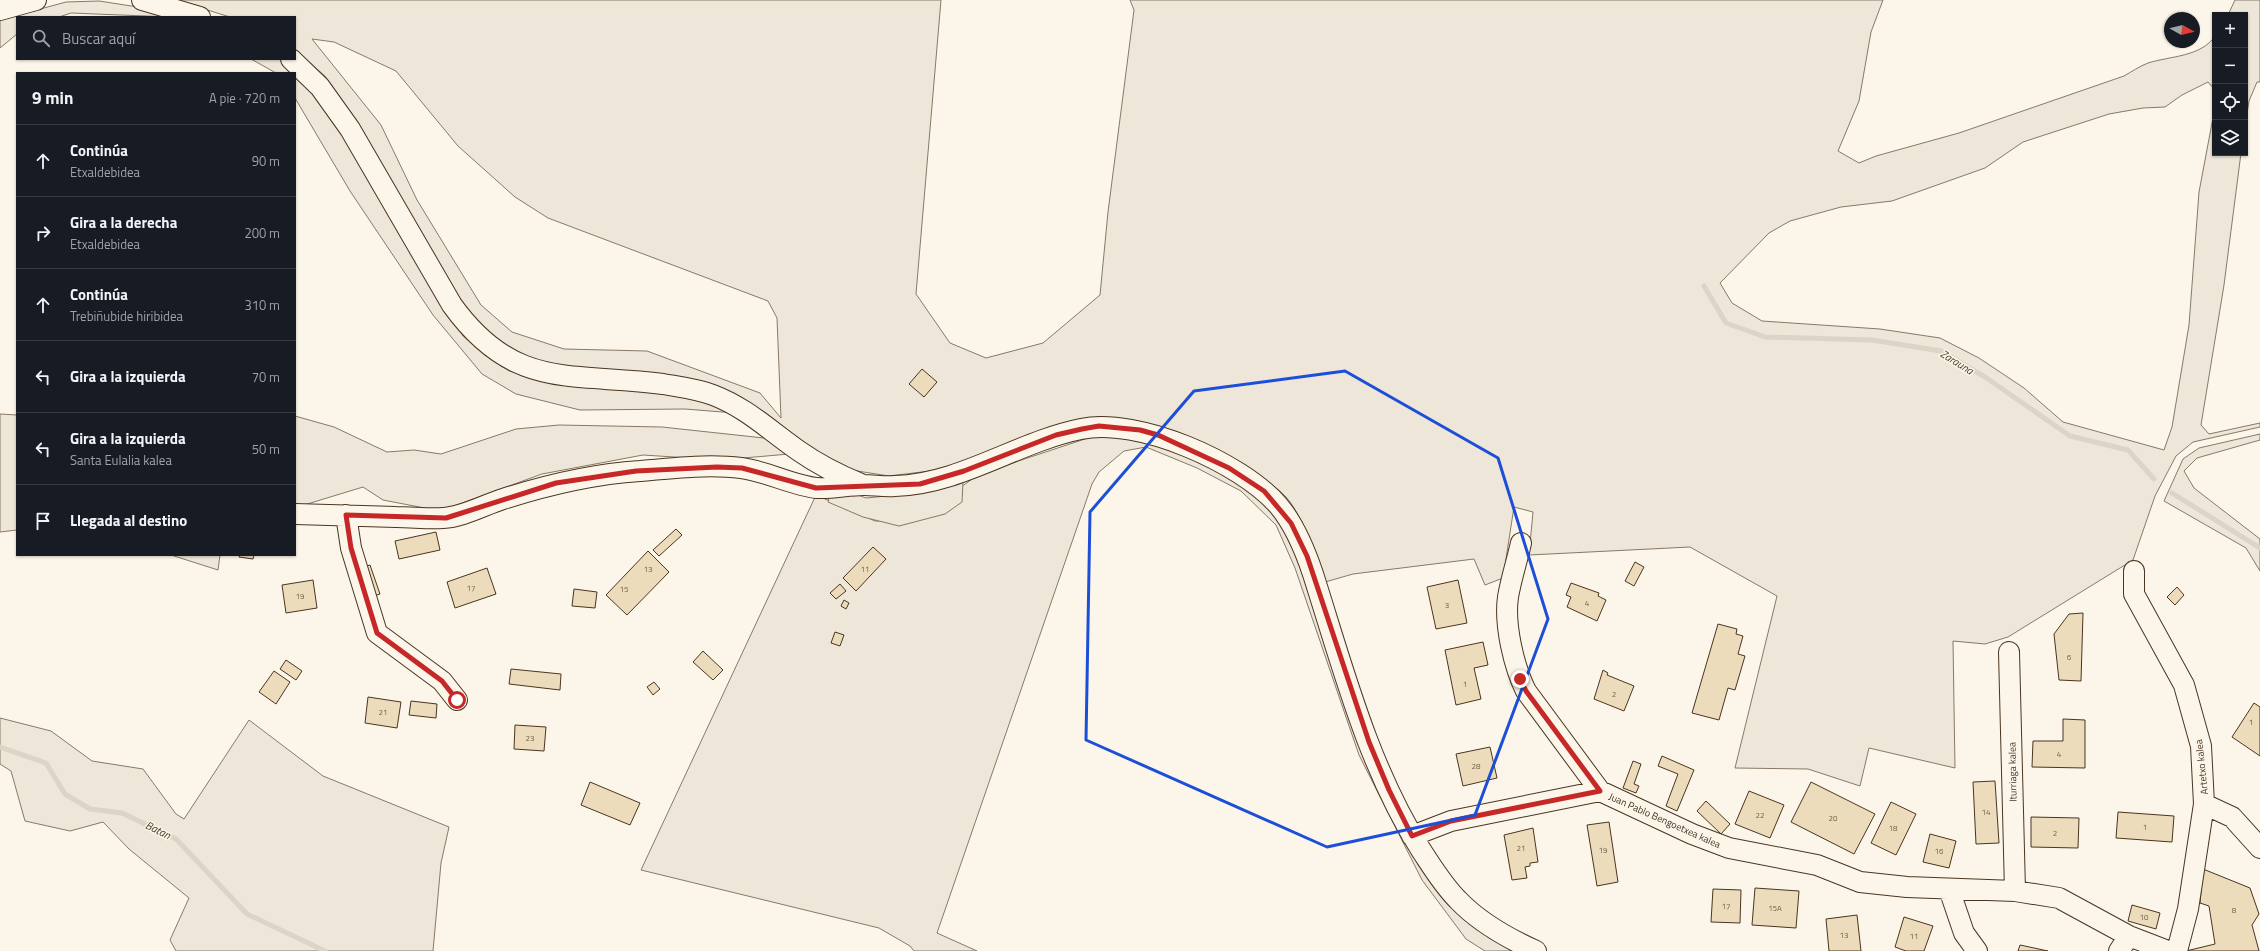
<!DOCTYPE html>
<html lang="es">
<meta charset="utf-8">
<style>
:root{--surface:#171b24;--page:#242831;--text:#f1f3f6;--muted:#9ea1a6;--line:#363941}
body{margin:0;font-family:"Titillium Web",sans-serif;background:var(--page);color:var(--text)}
.controls{position:absolute;right:12px;top:12px;display:grid;overflow:hidden;border-radius:0px;box-shadow:0 1px 3px #0004}
.controls button{width:36px;height:36px;display:grid;place-items:center;padding:0;border:0;border-bottom:1px solid var(--line);background:var(--surface);color:var(--text);font:20px sans-serif}
.compass{position:absolute;left:2164px;top:12px;width:36px;height:36px;border-radius:50%;background:var(--surface);box-shadow:0 1px 3px #0004;rotate:98deg}
.stop{position:absolute;width:12px;height:12px;margin:-9px;border:3px solid #c62828;border-radius:50%;background:#fff}
.stop.end{background:#c62828;border-color:#fff;box-shadow:0 1px 4px #0008}
.list{margin:0;padding:0;list-style:none}
h2{display:flex;justify-content:space-between;align-items:center;height:52px;margin:0;padding:0 16px;font-size:17px}
h2 small{font-size:13px;font-weight:400;color:var(--muted)}
.list li{display:grid;grid-template-columns:26px 1fr auto;gap:12px;align-items:center;box-sizing:border-box;height:72px;padding:0 16px;border-top:1px solid var(--line)}
.list b{display:block;font-size:15px;white-space:nowrap}
.list p{margin:0;font-size:13px;white-space:nowrap;color:var(--muted)}
.list em{font-size:13px;font-style:normal;color:var(--muted)}
.icon{flex:none;width:22px;height:22px;fill:none;stroke:currentColor;stroke-width:2;stroke-linecap:round;stroke-linejoin:round}
.map{position:relative;flex:none;width:2260px;height:951px;overflow:hidden}
.search{position:absolute;background:var(--surface);box-shadow:0 1px 3px #0004;left:16px;top:16px;width:280px;height:44px;display:flex;align-items:center;gap:10px;box-sizing:border-box;padding:0 14px;border-radius:0px;color:var(--muted);font-size:15px}
.panel{position:absolute;background:var(--surface);box-shadow:0 1px 3px #0004;left:16px;top:72px;width:280px;height:484px;border-radius:0px}
.map>svg:first-child{display:block}
</style>
<div class="map">
<svg width="2260" height="951" viewBox="0 0 2260 951">
<rect width="100%" height="100%" fill="#fbf6e9"/>
<path fill="#ede6d9" stroke="#887966" fill-rule="evenodd" d="M175 0H941L916 294 950 343 986 358 1043 343 1100 295 1108 212 1134 10 1130 0H1883L1871 32 1859 101 1838 151 1859 163 1876 156 1959 133 2124 76C2131 72 2140 66 2148 63 2170 56 2201 57 2215 36V90L2208 82 2182 95 2165 107 2143 108 2109 114 2023 142 1985 168 1892 201 1841 207 1790 221 1769 233 1720 283 1732 303 1762 321 1880 329 1940 338 1979 358 2024 388 2063 422 2164 450 2172 427 2189 325 2199 192 2215 107V153H2241L2224 285 2201 425 2209 434 2260 423V427L2193 442 2176 456 2155 496 2133 560 2008 637 1985 644 1953 641 1955 768 1869 748 1860 786 1808 769 1735 768 1777 596 1690 547 1529 555 1533 512 1514 507 1503 578 1485 585 1474 559 1353 574 1325 582C1316 558 1303 516 1286 497 1281 491 1273 486 1267 481 1219 443 1158 422 1097 417L938 470 889 476 851 470 820 455 766 413 726 390 574 370 537 362 496 340 472 317 450 283 360 126 325 76 295 50V17H230ZM312 39 334 42 396 71 458 146 515 197 548 218 768 301 777 318 781 418 760 393 647 351 564 349 512 332 481 305 417 200 381 125Z
M2235 0H2260V82H2257L2249 101 2245 126V15H2228Z
M99 1 138 7 170 17 71 13 59 17H17V34L0 48V20L66 2Z
M251 59H280L313 86 345 136 437 297 463 336 493 360 509 371 546 382 682 394 735 413 685 409 580 410 516 394 482 374 433 315 350 191 295 98V73H276Z
M0 414 17 415V530L0 532Z
M295 416 334 427 387 452 414 450 441 454 516 429 559 425 662 427 773 439 789 454 721 460 643 455 542 474 440 511 383 500 363 487 304 505H295Z
M1127 434 1175 449 1248 487 1279 519 1298 552 1331 654 1447 901 1489 938 1518 951H1485L1466 939 1422 880 1359 755 1295 568 1276 525 1241 491 1197 468 1146 447 1124 451 1099 472 1092 484 937 933 977 951H914L910 946 879 928 641 870 816 495 875 521H907L950 495 979 474 1094 436Z
M2260 434V440L2197 458 2184 471 2194 488 2260 539V571L2246 548 2164 501 2183 459 2199 448Z
M171 555H220L218 570Z
M0 718 51 731 92 761 143 769 176 814 184 819 249 720 323 776 449 827 441 863 433 951H176L170 940 189 898 129 849 103 822 70 831 25 821 11 771 0 764Z"/>
<path fill="#ede7d9" stroke="#887966" d="M963 482 962 502 945 514 899 526 863 517 828 502 830 494 850 492 866 498 926 492Z"/>
<g fill="none" stroke-linecap="round" stroke-linejoin="round">
<path stroke="#dcd4c6" stroke-width="5" d="M1704 286 1726 323 1765 337 1872 340 1941 351 1985 377 2070 436 2128 450 2154 479
M2172 493 2260 548
M0 747 46 763 65 794 90 809 122 813 176 839 247 914 325 951"/>
</g>
<path fill="#ecdcbc" stroke="#4a3520" d="M922 369 937 382 924 397 909 384Z
M676 529 682 535 659 556 653 550Z
M436 532 440 550 399 559 395 541Z
M873 547 886 559 856 591 843 578Z
M648 551 669 572 627 615 606 595Z
M240 555H254L253 559 239 557Z
M1635 562 1644 567 1634 586 1625 581Z
M370 565 380 594 374 596 364 567Z
M487 568 496 594 455 608 447 582Z
M313 580 317 608 286 613 282 585Z
M1458 580 1467 623 1436 629 1427 587Z
M1571 583 1599 593 1598 596 1606 600 1597 621 1567 607 1571 597 1566 595Z
M840 584 846 591 836 599 830 593Z
M2177 587 2184 595 2175 605 2167 597Z
M574 589 597 592 595 608 572 606Z
M844 600 849 603 846 609 841 606Z
M2083 613 2081 681 2059 680 2054 634 2069 614Z
M1718 624 1737 629 1736 634 1743 636 1738 654 1745 656 1735 690 1728 688 1719 720 1692 713Z
M835 632 844 635 840 646 831 643Z
M1483 642 1488 665 1474 668 1481 699 1456 705 1445 650Z
M703 651 723 670 713 680 693 662Z
M286 660 302 671 296 680 280 669Z
M511 669 561 674 560 690 509 684Z
M1603 670 1608 673 1607 675 1634 686 1624 711 1594 699Z
M274 671 290 682 276 704 259 692Z
M654 682 660 689 653 695 647 687Z
M368 697 401 702 397 728 365 723Z
M411 701 437 704 436 718 409 715Z
M2254 703 2260 707V756L2232 737Z
M2063 719 2085 720V768L2032 767 2033 741H2063Z
M515 725 546 727 544 751 514 749Z
M1490 747 1497 778 1463 786 1456 754Z
M1662 756 1694 770 1677 811 1666 806 1678 774 1658 766Z
M1633 761 1641 764 1634 784 1639 786 1636 793 1623 788Z
M1995 781 1999 843 1976 844 1973 782Z
M590 782 640 803 630 825 581 805Z
M1811 782 1875 814 1854 854 1791 822Z
M1749 791 1784 805 1770 838 1735 824Z
M1706 801 1730 824 1721 834 1697 811Z
M1891 802 1916 814 1896 855 1871 843Z
M2118 812 2174 816 2172 842 2116 838Z
M2031 817 2079 818 2078 848 2031 847Z
M1609 822 1618 882 1597 886 1587 825Z
M1533 828 1538 862 1530 863V866L1525 867 1527 878 1512 880 1504 835Z
M1930 834 1956 841 1949 868 1923 862Z
M2203 869 2250 888 2259 914 2252 925 2259 951H2186L2215 944 2209 906 2200 903Z
M1755 888 1799 891 1796 928 1752 925Z
M1713 889 1741 890 1740 923 1711 922Z
M2132 905 2160 913 2156 929 2128 921Z
M1857 915 1861 951H1829L1826 919Z
M1904 917 1933 926 1924 951H1906L1895 947Z
M2020 945 2048 951H2018Z"/>
<g fill="none" stroke-linecap="round" stroke-linejoin="round">
<defs>
<path id="minor" d="M142 0 200 17
M0 10 36 0
M291 59 320 87 350 129 452 305C514 391 571 372 663 384 680 387 697 389 713 395 747 408 770 431 799 451 819 465 839 475 861 484
M295 514C329 515 363 516 396 517 412 517 428 519 443 518 463 517 484 505 503 499 547 485 593 474 640 471 673 468 709 464 741 468 766 471 794 486 817 488 832 489 848 485 864 485 874 485 884 487 895 486 961 484 1017 442 1081 429 1138 417 1240 462 1278 505 1295 525 1305 550 1313 574 1343 668 1368 766 1421 850 1433 868 1443 885 1458 900 1480 923 1507 938 1536 951
M346 515 351 548 377 633 442 681 457 700
M1521 543C1517 561 1511 579 1508 597 1504 625 1514 667 1526 691L1600 791
M2134 571V594L2184 685 2201 746 2204 804 2188 909 2177 951
M2009 652 2015 891
M2204 804 2232 817 2260 848
M1412 836 1451 821 1600 791 1692 834 1729 848 1817 865 1860 882 1907 887 2015 891 2059 898 2129 936 2168 951
M1949 889 1964 933 1977 951
M2119 951 2129 936"/>
</defs>
<use href="#minor" stroke="#4a3520" stroke-width="22"/>
<use href="#minor" stroke="#fbf6e9" stroke-width="20"/>
</g>
<g fill="none" stroke-linecap="round" stroke-linejoin="round">
<path stroke="#c62828" stroke-width="5" d="M457 700 442 681 377 633 351 548 346 515 446 518 556 483 636 471 717 467 742 468 816 488 920 484 964 471 1056 435 1082 429 1099 426 1140 430 1158 435 1229 468 1264 491 1291 523 1307 556 1369 742 1389 790 1412 836 1451 821 1600 791 1526 691 1520 679"/>
</g>
<path fill="none" stroke="#1d4ed8" stroke-width="3" stroke-linejoin="round" d="M1345 371 1498 458 1548 619 1475 815 1327 847 1086 740 1090 512 1194 391Z"/>
<g text-anchor="middle" stroke-width="3" stroke-linejoin="round" paint-order="stroke">
<g font-size="8" fill="#725f47">
<text x="648" y="572">13</text>
<text x="865" y="572">11</text>
<text x="471" y="591">17</text>
<text x="624" y="592">15</text>
<text x="300" y="599">19</text>
<text x="1587" y="606">4</text>
<text x="1447" y="608">3</text>
<text x="2069" y="660">6</text>
<text x="1465" y="687">1</text>
<text x="1614" y="697">2</text>
<text x="383" y="715">21</text>
<text x="2251" y="725">1</text>
<text x="530" y="741">23</text>
<text x="2059" y="757">4</text>
<text x="1476" y="769">28</text>
<text x="1986" y="815">14</text>
<text x="1760" y="818">22</text>
<text x="1833" y="821">20</text>
<text x="2145" y="830">1</text>
<text x="1893" y="831">18</text>
<text x="2055" y="836">2</text>
<text x="1521" y="851">21</text>
<text x="1603" y="853">19</text>
<text x="1939" y="854">16</text>
<text x="1726" y="909">17</text>
<text x="1775" y="911">15A</text>
<text x="2234" y="913">8</text>
<text x="2144" y="920">10</text>
<text x="1844" y="938">13</text>
<text x="1914" y="939">11</text>
</g>
<g font-size="10" fill="#4a3520" stroke="#fbf6e9">
<text transform="translate(2201 767) rotate(-96)" y="4">Artetxo kalea</text>
<text transform="translate(2012 772) rotate(-91)" y="4">Iturriaga kalea</text>
<text transform="translate(1665 820) rotate(24)" y="4">Juan Pablo Bengoetxea kalea</text>
</g>
<g font-size="11" font-style="italic" fill="#4a3520" stroke="#fbf6e9">
<text transform="translate(1957 362) rotate(32)" y="4">Zarauna</text>
<text transform="translate(158 830) rotate(26)" y="4">Batan</text>
</g>
</g>
</svg>
<div class="controls">
<button>+</button>
<button>−</button>
<button><svg class="icon" aria-label="locate" viewBox="0 0 24 24"><circle cx="12" cy="12" r="6"/><path d="M12 2v4M12 18v4M2 12h4M18 12h4"/></svg></button>
<button><svg class="icon" aria-label="layers" viewBox="0 0 24 24"><path d="M12 4l9 5-9 5-9-5zM3 14l9 5 9-5"/></svg></button>
</div>
<svg class="compass" viewBox="-18 -18 36 36"><path d="M0-13l5 13h-10z" fill="#e53935"/><path d="M0 13l5-13h-10z" fill="#9ea1a6"/></svg>
<div class="stop" style="left:457px;top:700px"></div>
<div class="stop end" style="left:1520px;top:679px"></div>
<div class="search"><svg class="icon" aria-label="search" viewBox="0 0 24 24"><circle cx="10" cy="10" r="6"/><path d="M15 15l6 6"/></svg>Buscar aquí</div>
<section class="panel">
<h2>9 min<small>A pie · 720 m</small></h2>
<ul class="list">
<li><svg class="icon" aria-label="ahead" viewBox="0 0 24 24"><path d="M12 20V5M6 11l6-6 6 6"/></svg><div><b>Continúa</b><p>Etxaldebidea</p></div><em>90 m</em></li>
<li><svg class="icon" aria-label="right" viewBox="0 0 24 24"><path d="M7 20v-9h11M14 6l5 5-5 5"/></svg><div><b>Gira a la derecha</b><p>Etxaldebidea</p></div><em>200 m</em></li>
<li><svg class="icon" aria-label="ahead" viewBox="0 0 24 24"><path d="M12 20V5M6 11l6-6 6 6"/></svg><div><b>Continúa</b><p>Trebiñubide hiribidea</p></div><em>310 m</em></li>
<li><svg class="icon" aria-label="left" viewBox="0 0 24 24"><path d="M17 20v-9H6M10 6l-5 5 5 5"/></svg><div><b>Gira a la izquierda</b></div><em>70 m</em></li>
<li><svg class="icon" aria-label="left" viewBox="0 0 24 24"><path d="M17 20v-9H6M10 6l-5 5 5 5"/></svg><div><b>Gira a la izquierda</b><p>Santa Eulalia kalea</p></div><em>50 m</em></li>
<li><svg class="icon" aria-label="arrive" viewBox="0 0 24 24"><path d="M6 21V4h12l-3 4 3 4H6"/></svg><div><b>Llegada al destino</b></div></li>
</ul>
</section>
</div>
